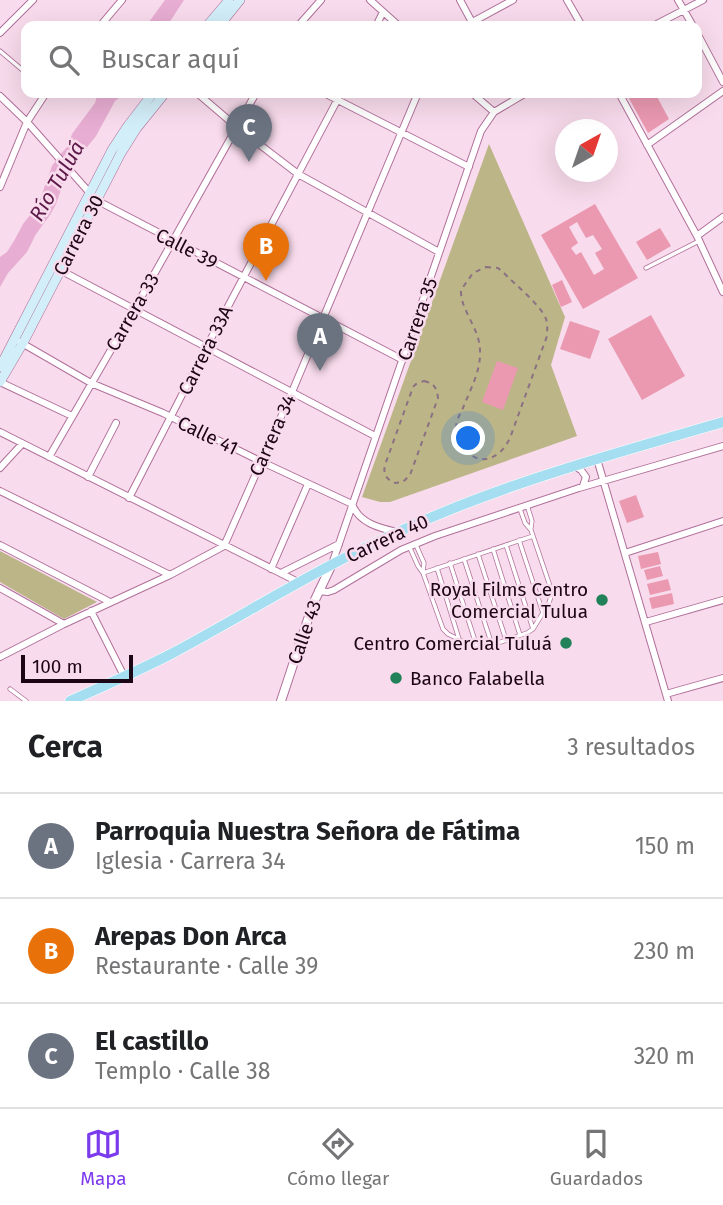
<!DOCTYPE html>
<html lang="es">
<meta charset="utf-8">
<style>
:root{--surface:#fff;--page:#f2f2f2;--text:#202124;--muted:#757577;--line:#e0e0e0;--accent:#7c3aed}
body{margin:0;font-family:"Fira Sans",sans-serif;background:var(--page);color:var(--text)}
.compass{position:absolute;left:555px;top:119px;width:63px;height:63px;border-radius:50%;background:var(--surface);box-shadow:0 7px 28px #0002;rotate:40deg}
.scale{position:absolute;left:21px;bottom:18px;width:112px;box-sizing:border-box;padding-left:7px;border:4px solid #1c0515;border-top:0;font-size:19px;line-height:24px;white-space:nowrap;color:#1c0515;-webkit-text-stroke:5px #f8dbec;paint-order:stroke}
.you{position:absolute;left:469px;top:439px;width:24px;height:24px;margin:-18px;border:5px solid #fff;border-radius:50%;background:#1a73e8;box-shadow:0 0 0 10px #1a73e833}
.badge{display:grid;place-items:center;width:46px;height:46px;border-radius:50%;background:var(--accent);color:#fff;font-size:23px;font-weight:700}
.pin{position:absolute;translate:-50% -58px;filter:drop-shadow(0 2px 4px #0008)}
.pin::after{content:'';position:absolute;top:37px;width:24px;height:21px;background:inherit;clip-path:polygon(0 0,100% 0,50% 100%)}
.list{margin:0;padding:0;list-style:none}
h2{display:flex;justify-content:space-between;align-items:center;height:91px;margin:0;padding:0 28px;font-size:30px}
h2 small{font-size:23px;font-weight:400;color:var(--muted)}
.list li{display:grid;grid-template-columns:46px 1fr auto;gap:21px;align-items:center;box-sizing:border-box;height:105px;padding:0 28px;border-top:2px solid var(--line)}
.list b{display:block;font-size:26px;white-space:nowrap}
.list p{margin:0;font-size:23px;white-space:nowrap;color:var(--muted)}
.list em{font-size:23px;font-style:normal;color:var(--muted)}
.icon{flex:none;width:38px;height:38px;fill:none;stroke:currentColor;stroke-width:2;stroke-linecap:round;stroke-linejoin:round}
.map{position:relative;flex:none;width:723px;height:701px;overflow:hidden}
.search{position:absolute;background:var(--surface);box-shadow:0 7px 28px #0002;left:21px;right:21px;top:21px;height:77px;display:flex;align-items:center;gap:18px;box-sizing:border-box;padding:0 24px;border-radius:14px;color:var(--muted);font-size:26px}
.sheet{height:406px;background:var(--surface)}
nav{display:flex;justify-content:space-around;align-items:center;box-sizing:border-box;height:98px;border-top:2px solid var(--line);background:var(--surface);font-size:19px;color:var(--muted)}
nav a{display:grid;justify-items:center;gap:4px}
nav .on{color:var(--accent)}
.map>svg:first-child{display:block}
</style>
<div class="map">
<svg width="723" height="701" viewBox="0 0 723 701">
<rect width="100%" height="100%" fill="#f8dbec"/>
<path fill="#bcb587" d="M489 144 565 317 551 365 577 436 390 502H380L362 497Z
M0 551 97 602 64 619 0 582Z"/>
<path fill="#e7add2" d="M165 0H184L167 26H146Z
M98 93H125L115 101 96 136 71 167 66 175 56 204 50 215 36 234 27 252 8 273 0 287V257L7 252 14 241 23 224 38 205 52 166 59 156 68 146 72 134 95 103Z"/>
<path fill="#ea99b1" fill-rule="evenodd" d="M626 93H655L669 119 648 133Z
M595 204 638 278 583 309 541 235ZM577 222 586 238 593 235 602 249 595 253 604 269 594 275 581 252 576 255 571 248 578 243 569 227Z
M660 228 671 246 647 260 636 242Z
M562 280 572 302 561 307 552 285Z
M651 315 685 376 642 400 608 339Z
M570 321 600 331 590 359 560 349Z
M497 361 518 368 503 410 482 402Z
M636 495 644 517 627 523 619 501Z
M658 552 661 564 641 569 638 556Z
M660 566 663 576 647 580 644 570Z
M668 579 671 590 650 595 647 584Z
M672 593 674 604 652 609 649 598Z"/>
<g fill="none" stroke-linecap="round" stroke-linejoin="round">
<defs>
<path id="service" d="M0 51 26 73
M646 268 699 241
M527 505 532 521 531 528
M519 540 543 613
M416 545 424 563 423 571
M506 545 533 629
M409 546 418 566 423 573 443 629 448 634 468 644 483 648 527 633 533 629 549 603 551 596V589L531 530 525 523 520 509
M493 549 520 635
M478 554 506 640
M464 559 492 645
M450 563 477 647
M437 568 459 639
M423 573 533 536
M10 689 26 701"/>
<path id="minor" d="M370 0 399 26
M460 0 474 26
M567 0 582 26
M678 0 693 26
M100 26 122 0
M298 26 321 0
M376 26 383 12
M465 26 513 0
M653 26 703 0
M0 33 33 0
M697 33 723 82
M197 93 238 128 298 174 439 252
M324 93 469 167
M472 93 494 112
M619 93 697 236 723 292
M0 96 27 122 96 200 403 360
M647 145 723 91
M0 187 27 122 46 93
M697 236 723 217
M58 269 375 436
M20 342 91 383 163 413 260 461 352 504C359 523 379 528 397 532
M0 382 72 416
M0 432 298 582
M49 457 134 310 256 93
M597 459 668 701
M574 466 581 470 586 477 583 486
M0 468 22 444
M88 477 116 423
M0 491 170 575
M129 498 206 348 341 93
M0 545 110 602
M625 553 723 521
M332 564 481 131 494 112 526 93
M271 569 308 484
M281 573 339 544
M0 588 64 624
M318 591 328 592 334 590 401 550 435 536 579 488 723 446
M91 611 124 676
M646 622 723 600
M0 657 64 624 170 575 224 546 292 392 418 93
M666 694 723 678"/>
<path id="tertiary" d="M281 701 313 604 332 564"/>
<path id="secondary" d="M207 26 229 0
M219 26 240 0
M0 367 112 150 127 127 153 93
M0 382 23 343 121 153 136 129 165 93"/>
<path id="primary" d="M70 701C104 686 138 671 171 654 246 614 318 568 396 533 501 484 613 454 723 422"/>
</defs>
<use href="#service" stroke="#b1709a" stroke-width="5"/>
<use href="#minor" stroke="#b1709a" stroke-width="8"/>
<use href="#tertiary" stroke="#b1709a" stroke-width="10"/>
<use href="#secondary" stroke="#b1709a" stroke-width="10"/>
<use href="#primary" stroke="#fff" stroke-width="11"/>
<path stroke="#8b7182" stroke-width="2" stroke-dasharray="5 5" stroke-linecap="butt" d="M486 267 498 268 503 272C514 284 541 305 546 319 548 325 547 330 547 336L510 438C505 448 498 457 486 459 481 460 475 458 471 455 461 450 454 440 456 428 456 421 460 414 463 408 470 390 481 371 480 351 480 328 460 310 461 290L473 273Z
M424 381C434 383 437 388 438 398L410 475 403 482 394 483C386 479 383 473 385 465L413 387 416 384Z"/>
<use href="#service" stroke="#fff" stroke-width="3.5"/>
<use href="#minor" stroke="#fff" stroke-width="6"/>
<use href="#tertiary" stroke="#fff" stroke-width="8"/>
<use href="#secondary" stroke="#d2eef8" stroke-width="9"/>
<use href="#primary" stroke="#a4def0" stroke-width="10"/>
</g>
<g fill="#218159" stroke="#f8dbec" stroke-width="2.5">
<circle cx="602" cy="600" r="7"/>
<circle cx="566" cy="643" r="7"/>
<circle cx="396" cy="678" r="7"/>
</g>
<g text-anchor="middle" stroke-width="5" stroke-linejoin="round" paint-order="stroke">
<g font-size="19" fill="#1c0515" stroke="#f8dbec">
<text transform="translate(78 235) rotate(-63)" y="7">Carrera 30</text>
<text transform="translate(187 248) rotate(27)" y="7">Calle 39</text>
<text transform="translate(132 312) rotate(-60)" y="7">Carrera 33</text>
<text transform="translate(417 319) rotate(-71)" y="7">Carrera 35</text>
<text transform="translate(205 350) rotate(-63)" y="7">Carrera 33A</text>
<text transform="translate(208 435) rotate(26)" y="7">Calle 41</text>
<text transform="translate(272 435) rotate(-66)" y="7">Carrera 34</text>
<text transform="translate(387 538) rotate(-25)" y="7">Carrera 40</text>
<text transform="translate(304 632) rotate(-71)" y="7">Calle 43</text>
</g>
<g font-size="19" fill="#1c0515" stroke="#f8dbec" text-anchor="end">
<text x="588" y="596">Royal Films Centro<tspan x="588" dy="22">Comercial Tulua</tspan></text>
<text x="552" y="650">Centro Comercial Tuluá</text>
<text x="410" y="685" text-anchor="start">Banco Falabella</text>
</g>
<g font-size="21" font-style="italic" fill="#5b1848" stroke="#f8dbec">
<text transform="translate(57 181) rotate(-60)" y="7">Río Tuluá</text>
</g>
</g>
</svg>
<svg class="compass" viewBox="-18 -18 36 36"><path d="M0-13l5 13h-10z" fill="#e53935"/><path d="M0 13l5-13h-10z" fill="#757577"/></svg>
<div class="scale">100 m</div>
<div class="you"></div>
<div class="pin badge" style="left:320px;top:371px;background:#6b7280">A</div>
<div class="pin badge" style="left:266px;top:281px;background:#e8710a">B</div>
<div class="pin badge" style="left:249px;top:162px;background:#6b7280">C</div>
<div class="search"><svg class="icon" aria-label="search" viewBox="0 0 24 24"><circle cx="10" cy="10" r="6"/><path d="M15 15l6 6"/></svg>Buscar aquí</div>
</div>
<section class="sheet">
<h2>Cerca<small>3 resultados</small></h2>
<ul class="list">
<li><span class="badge" style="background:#6b7280">A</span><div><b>Parroquia Nuestra Señora de Fátima</b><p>Iglesia · Carrera 34</p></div><em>150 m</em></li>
<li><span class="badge" style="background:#e8710a">B</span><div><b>Arepas Don Arca</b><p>Restaurante · Calle 39</p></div><em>230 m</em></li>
<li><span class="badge" style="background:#6b7280">C</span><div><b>El castillo</b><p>Templo · Calle 38</p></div><em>320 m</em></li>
</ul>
</section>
<nav>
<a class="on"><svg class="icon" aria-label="map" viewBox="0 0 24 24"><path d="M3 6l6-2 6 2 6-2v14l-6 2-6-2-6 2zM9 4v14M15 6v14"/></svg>Mapa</a>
<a><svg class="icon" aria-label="directions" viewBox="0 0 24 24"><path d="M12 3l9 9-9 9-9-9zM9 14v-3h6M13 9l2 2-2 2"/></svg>Cómo llegar</a>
<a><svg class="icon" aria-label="saved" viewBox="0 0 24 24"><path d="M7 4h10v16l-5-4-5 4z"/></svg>Guardados</a>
</nav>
